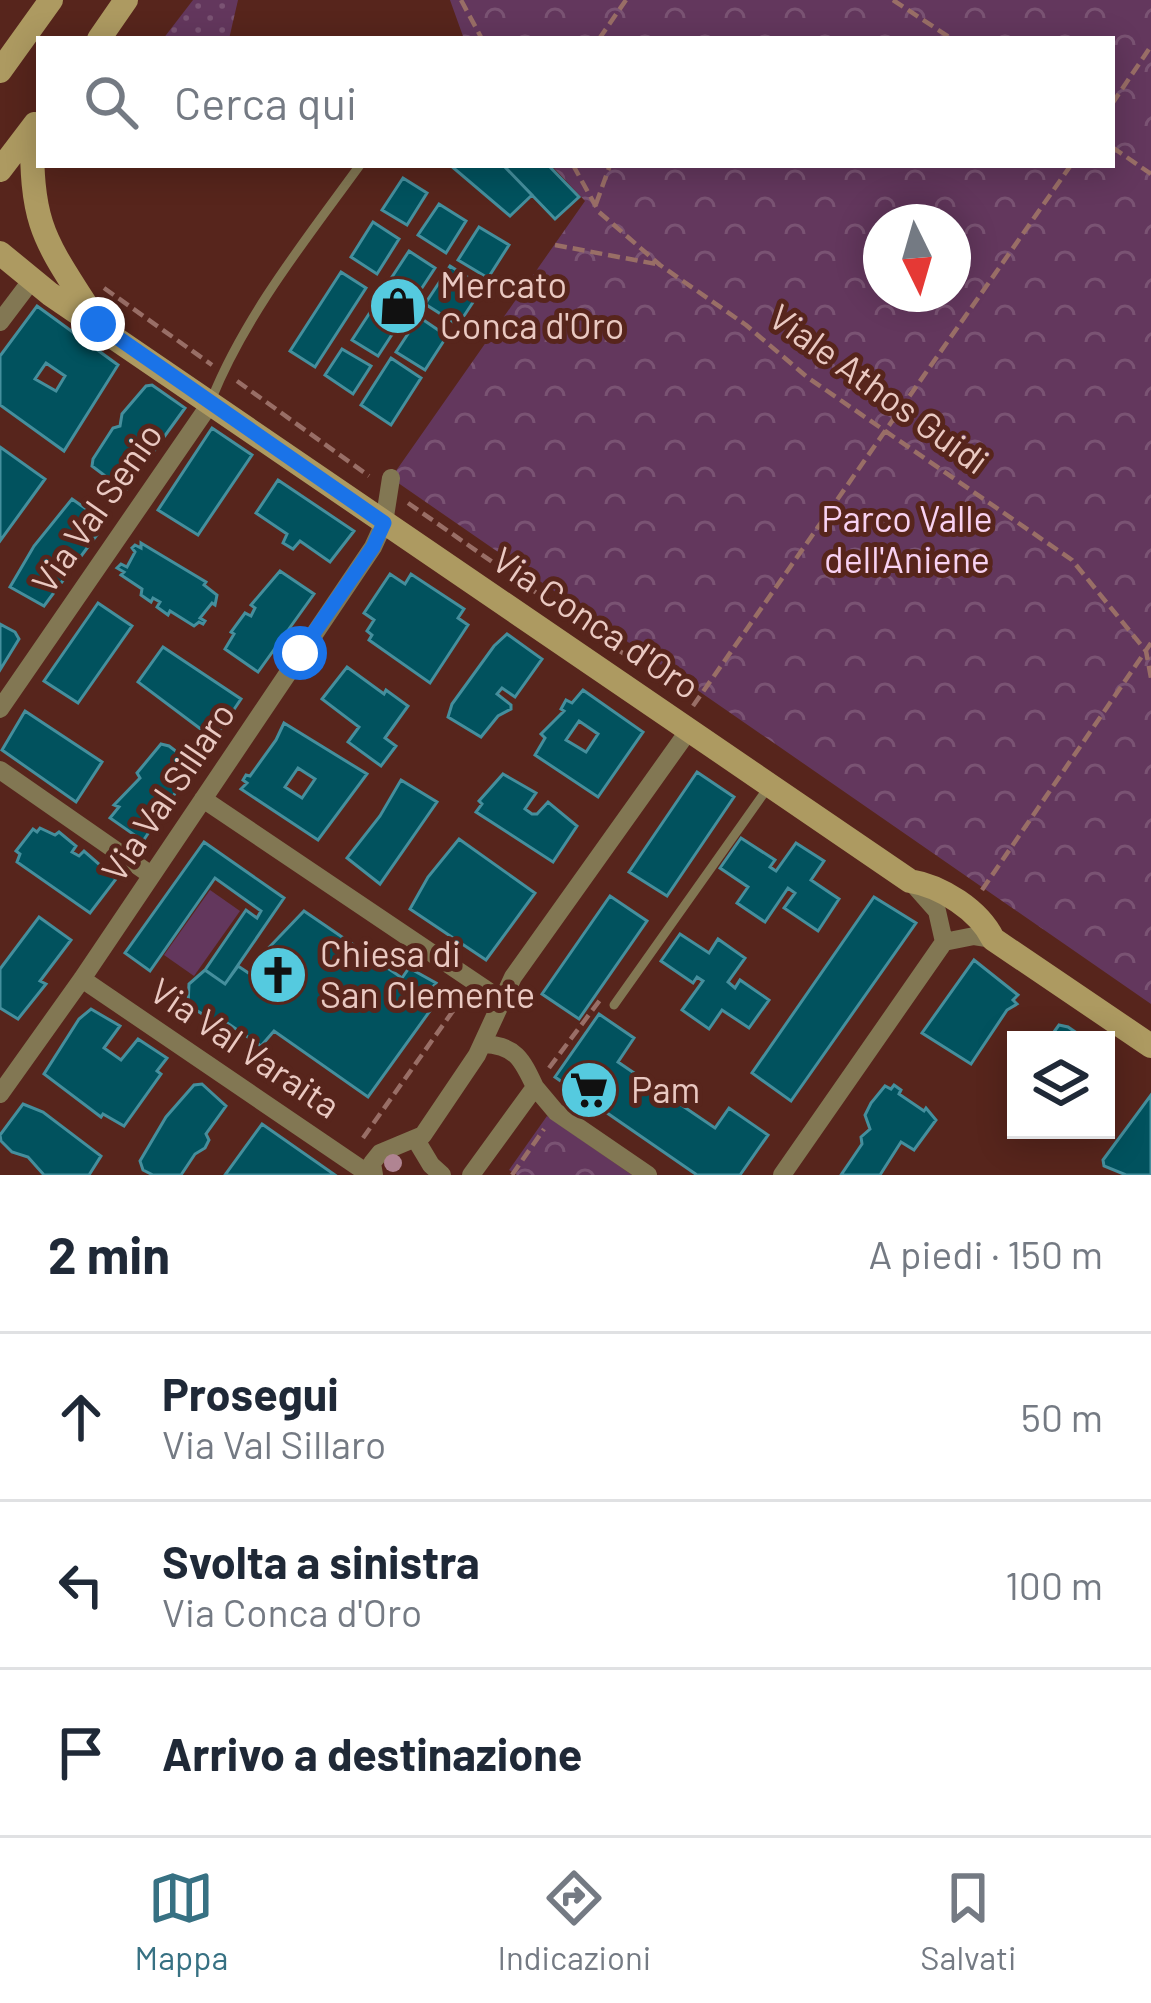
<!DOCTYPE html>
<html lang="it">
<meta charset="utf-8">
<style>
:root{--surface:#fff;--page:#f6f6f7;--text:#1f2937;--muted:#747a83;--line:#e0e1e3;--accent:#377183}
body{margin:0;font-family:Barlow,sans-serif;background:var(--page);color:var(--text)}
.controls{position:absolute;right:36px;bottom:36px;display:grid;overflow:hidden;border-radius:0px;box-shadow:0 6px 30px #0003}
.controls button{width:108px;height:108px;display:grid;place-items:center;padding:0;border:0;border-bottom:3px solid var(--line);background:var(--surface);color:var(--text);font:60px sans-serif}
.compass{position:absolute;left:863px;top:204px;width:108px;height:108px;border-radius:50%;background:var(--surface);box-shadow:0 6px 30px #0003;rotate:175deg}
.stop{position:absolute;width:36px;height:36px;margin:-27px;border:9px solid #1a73e8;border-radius:50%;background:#fff}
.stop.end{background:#1a73e8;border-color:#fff;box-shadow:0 3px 12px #0008}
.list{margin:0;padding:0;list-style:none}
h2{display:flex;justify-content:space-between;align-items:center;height:156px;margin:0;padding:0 48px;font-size:51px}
h2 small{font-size:39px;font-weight:400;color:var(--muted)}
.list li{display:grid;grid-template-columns:78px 1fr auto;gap:36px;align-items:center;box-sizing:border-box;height:168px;padding:0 48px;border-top:3px solid var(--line)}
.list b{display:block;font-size:45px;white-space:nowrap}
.list p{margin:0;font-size:39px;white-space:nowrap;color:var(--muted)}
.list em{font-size:39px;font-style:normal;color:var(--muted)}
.icon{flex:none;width:66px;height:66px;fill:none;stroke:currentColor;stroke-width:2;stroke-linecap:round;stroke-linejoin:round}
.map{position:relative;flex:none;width:1151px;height:1175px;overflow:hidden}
.search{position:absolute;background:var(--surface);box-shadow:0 6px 30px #0003;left:36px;right:36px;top:36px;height:132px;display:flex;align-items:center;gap:30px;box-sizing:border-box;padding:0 42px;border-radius:0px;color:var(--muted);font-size:45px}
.sheet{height:660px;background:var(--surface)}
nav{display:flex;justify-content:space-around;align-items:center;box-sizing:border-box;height:168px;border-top:3px solid var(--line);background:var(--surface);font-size:33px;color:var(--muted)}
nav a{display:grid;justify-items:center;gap:6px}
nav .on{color:var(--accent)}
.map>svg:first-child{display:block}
</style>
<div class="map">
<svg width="1151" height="1175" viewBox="0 0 1151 1175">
<defs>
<pattern id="grass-dots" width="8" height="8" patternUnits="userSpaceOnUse" patternTransform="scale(3)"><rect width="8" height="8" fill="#63375d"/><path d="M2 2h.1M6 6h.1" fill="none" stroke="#7a5373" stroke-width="1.8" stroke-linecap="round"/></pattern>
<pattern id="park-crowns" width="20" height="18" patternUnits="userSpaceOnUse" patternTransform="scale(3)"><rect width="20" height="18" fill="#63375d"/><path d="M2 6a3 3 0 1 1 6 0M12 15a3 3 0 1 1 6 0" fill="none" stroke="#7a5373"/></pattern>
</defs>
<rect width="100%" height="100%" fill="#57251c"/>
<path fill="url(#grass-dots)" d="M193 0H238L229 39H163Z"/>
<path fill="url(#park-crowns)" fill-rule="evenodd" d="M450 0H1151V1004L391 478 585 201 551 165H1112V39H464ZM881 222H953V294H881Z
M547 1116 632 1175H517L509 1170Z"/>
<path fill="#63375d" d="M210 890 240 911 194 976 164 955Z"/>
<path fill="#01525e" stroke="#458f9d" stroke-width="3" fill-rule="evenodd" d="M450 165H503L532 195 510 216Z
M503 165H548L579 197 555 219Z
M403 178 427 193 407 225 382 210Z
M439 204 466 221 446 253 418 235Z
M373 222 399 239 377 274 351 257Z
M479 227 509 245 488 278 458 260Z
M409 251 435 268 416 297 390 280Z
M450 266 483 287 458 325 425 304Z
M341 272 366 288 315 367 290 351Z
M382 294 408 310 378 356 352 340Z
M37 306 118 365 64 451 0 405V356ZM46 363 65 376 56 391 35 379Z
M419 317 447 336 425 370 396 352Z
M342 349 371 366 353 394 325 375Z
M391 358 421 378 391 425 361 405Z
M152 385 185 408 125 491 92 466 93 459 113 428 120 426 122 414 146 386Z
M212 428 252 455 198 535 158 510Z
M0 447 45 479 0 541Z
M278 480 354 531 330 562 300 541 293 549 283 543 287 534 256 513Z
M72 499 102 520 99 532 44 606 10 587 34 546Z
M141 543 206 582 204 585 217 595 215 605 212 603 200 618 205 621 203 624 199 622 194 626 170 611 168 615 157 607 160 602 153 598 151 602 141 595 142 589 121 575 124 572 117 568 121 564 127 567 135 552 132 548 135 545 141 548Z
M280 571 314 594 258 672 225 649 234 634 231 632 245 613 251 616 255 608 251 605Z
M390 574 405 584 411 574 464 609 458 618 468 625 430 683 369 640 372 635 367 631 374 620 364 613Z
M98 603 132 626 78 703 44 681Z
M0 624 15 632 19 639 0 670Z
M507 634 542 659 515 697 502 688 497 694 511 705V709L498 716 481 737 448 717 452 704 494 646Z
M163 647 241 699 214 739 138 682Z
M347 667 384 694 386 690 408 706 385 738 396 746 381 766 348 742 359 727 322 699Z
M583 690 643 732 598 797 535 755 545 738 541 734 564 711 561 709 566 700 572 703ZM579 721 598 734 586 752 566 740Z
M25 711 102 762 76 802 2 750Z
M284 723 367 774 318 840 241 789 247 783 243 780 246 775 250 776 276 740ZM298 768 315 779 302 798 285 787Z
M161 744 169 746 194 765 143 841 110 818 119 807 114 805 140 778 137 773Z
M697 772 734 797 667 896 629 872Z
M503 774 536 793 525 809 532 814H537L548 802 577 826 553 862 476 812 482 804 479 801Z
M401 780 437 802 380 884 347 858 380 816Z
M40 828 55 835 59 832 76 846 72 852 79 856 84 851 116 879 90 913 17 862 20 854 16 851 33 829 37 832Z
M741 838 775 860 770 867 776 871 796 843 824 861 811 880 839 899 818 931 784 908 795 893 788 888 765 922 737 903 748 887 720 868Z
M459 839 535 893 486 960 410 909 428 877Z
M204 842 284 898 225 984 205 970 246 910 257 918 261 911 215 878 150 971 125 953Z
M610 896 647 921 579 1019 542 994Z
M874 897 916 923 791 1101 752 1073Z
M304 911 402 978 409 968 436 983 422 1001 432 1008 368 1097 274 1031 261 1046 223 1020 215 1022 188 1005 189 984 205 970 225 984 238 966 250 974 257 960Z
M39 917 71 940 40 981 46 984 18 1019 0 1008V969Z
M680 934 709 953 718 939 745 958 728 982 735 988 740 980 769 1000 749 1028 722 1010 709 1029 682 1010 703 981 697 977 693 983 661 961Z
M974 960 1018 995 1013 1000 1017 1004 1007 1010 971 1064 922 1033Z
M91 1009 120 1026 104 1048 121 1060 138 1039 167 1058 157 1071 161 1074 124 1126 103 1114 101 1117 44 1074 79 1019Z
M599 1014 634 1038 618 1062 715 1128 729 1108 768 1135 740 1175H697L555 1077Z
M1059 1025 1068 1027 1087 1040H1048Z
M202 1084 226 1106 206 1134 209 1140 205 1148 195 1154 181 1175H153L143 1170 140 1161 166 1117 194 1085Z
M894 1085 901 1090 899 1094 924 1111 926 1108 936 1120 914 1150 901 1142 880 1175H841L862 1144 861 1137 870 1129 865 1115 871 1103 885 1086 891 1089Z
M1151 1095V1175H1126L1104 1166 1103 1160Z
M23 1104 43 1112 101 1156 89 1175H44L28 1157 12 1152 1 1141 0 1135Z
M262 1124 335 1175H225Z"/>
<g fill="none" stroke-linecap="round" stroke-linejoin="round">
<path stroke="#996e66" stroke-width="4.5" stroke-dasharray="12 6" stroke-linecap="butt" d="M461 0 482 39
M893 0 952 39
M599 39 626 0
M1112 104 1151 46
M1112 147 1151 174
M573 165 599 212 660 265 746 325 807 377 1072 560 1146 651 1151 678
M596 204 610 165
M555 245 656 264
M104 288 212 365
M237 381 369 476
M408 503 664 682
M693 706 1071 165
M982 890 1151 643
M549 1068 600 1000
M363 1138 460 1001
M512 1175 544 1129"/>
<path stroke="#827753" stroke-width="9" d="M212 398C246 314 307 238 360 165
M614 1005 767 789"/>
<path stroke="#827753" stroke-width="18" d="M0 322 31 281
M0 709 210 404
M0 770 151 875
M203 799 500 999
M914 885 937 911 944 942
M82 979 370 1175
M535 1087 556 1112 648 1175
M0 1094 82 979 373 547 384 523 391 478
M416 1140 431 1165 442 1175
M374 1175 372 1163 380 1153 423 1135 477 1055 513 977 689 730
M471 1175 535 1087C522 1059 515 1045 483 1044
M782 1175 944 942 974 936 993 939"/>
<path stroke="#ad9a61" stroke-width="24" d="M99 39 126 0
M0 71 51 0
M32 128C31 228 43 237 95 319
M0 170 35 124
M0 253 50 294 910 881C941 886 979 910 993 939L1151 1046"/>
</g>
<circle fill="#b08492" cx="393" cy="1163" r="9"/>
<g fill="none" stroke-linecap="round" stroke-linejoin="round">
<path stroke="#1a73e8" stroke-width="15" d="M98 324 384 523 373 547 300 653"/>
</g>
<defs>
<symbol id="shop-disc" viewBox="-11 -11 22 22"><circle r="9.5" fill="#55cadf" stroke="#57251c"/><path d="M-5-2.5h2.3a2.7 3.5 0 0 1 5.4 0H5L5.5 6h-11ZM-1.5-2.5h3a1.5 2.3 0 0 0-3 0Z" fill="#111"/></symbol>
<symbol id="church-disc" viewBox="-11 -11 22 22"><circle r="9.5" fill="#55cadf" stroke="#57251c"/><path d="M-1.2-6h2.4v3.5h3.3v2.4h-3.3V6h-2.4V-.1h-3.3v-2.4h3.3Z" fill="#111"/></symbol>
<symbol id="supermarket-disc" viewBox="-11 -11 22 22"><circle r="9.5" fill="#55cadf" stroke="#57251c"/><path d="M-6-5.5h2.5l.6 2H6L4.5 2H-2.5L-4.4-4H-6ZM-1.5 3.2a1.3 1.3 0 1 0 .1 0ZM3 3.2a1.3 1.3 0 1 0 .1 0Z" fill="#111"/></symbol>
</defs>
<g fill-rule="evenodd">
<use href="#shop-disc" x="365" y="273" width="66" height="66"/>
<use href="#church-disc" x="245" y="942" width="66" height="66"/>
<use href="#supermarket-disc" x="556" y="1057" width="66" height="66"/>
</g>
<g text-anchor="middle" stroke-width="10" stroke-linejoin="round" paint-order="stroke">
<g font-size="36" fill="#eac9c2" stroke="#57251c" text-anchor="start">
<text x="440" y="298">Mercato<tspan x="440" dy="41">Conca d'Oro</tspan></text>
<text x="320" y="967">Chiesa di<tspan x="320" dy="41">San Clemente</tspan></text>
<text x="631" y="1103">Pam</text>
</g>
<g font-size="36" fill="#eac9c2" stroke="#57251c">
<text transform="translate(879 389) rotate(36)" y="13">Viale Athos Guidi</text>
<text transform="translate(97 508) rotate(-55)" y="13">Via Val Senio</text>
<text transform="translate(596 623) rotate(34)" y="13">Via Conca d'Oro</text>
<text transform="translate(168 792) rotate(-56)" y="13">Via Val Sillaro</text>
<text transform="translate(245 1048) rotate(34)" y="13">Via Val Varaita</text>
</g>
<g font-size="36" fill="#f8d2f2" stroke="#57251c">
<text x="907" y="532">Parco Valle<tspan x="907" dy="41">dell'Aniene</tspan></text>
</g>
</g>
</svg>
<div class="controls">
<button><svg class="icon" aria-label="layers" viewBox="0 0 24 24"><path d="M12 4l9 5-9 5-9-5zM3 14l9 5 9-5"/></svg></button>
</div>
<svg class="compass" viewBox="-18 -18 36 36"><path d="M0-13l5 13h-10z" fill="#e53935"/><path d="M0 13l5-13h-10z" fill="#747a83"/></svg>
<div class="stop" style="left:300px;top:653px"></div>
<div class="stop end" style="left:98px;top:324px"></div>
<div class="search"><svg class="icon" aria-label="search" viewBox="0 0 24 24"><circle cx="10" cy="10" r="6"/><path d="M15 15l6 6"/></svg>Cerca qui</div>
</div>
<section class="sheet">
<h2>2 min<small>A piedi · 150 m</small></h2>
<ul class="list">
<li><svg class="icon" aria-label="ahead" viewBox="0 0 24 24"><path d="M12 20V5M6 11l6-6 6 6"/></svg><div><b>Prosegui</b><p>Via Val Sillaro</p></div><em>50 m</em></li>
<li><svg class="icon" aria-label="left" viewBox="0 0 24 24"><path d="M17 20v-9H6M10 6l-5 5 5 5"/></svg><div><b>Svolta a sinistra</b><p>Via Conca d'Oro</p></div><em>100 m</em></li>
<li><svg class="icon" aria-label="arrive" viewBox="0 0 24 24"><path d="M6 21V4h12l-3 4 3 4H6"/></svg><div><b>Arrivo a destinazione</b></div></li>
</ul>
</section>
<nav>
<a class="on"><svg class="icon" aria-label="map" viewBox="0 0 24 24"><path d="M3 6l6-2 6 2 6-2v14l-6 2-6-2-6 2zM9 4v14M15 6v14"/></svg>Mappa</a>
<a><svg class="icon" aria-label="directions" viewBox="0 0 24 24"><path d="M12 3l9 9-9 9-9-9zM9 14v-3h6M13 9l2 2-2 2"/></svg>Indicazioni</a>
<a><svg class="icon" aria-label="saved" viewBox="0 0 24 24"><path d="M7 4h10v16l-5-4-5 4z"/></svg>Salvati</a>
</nav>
